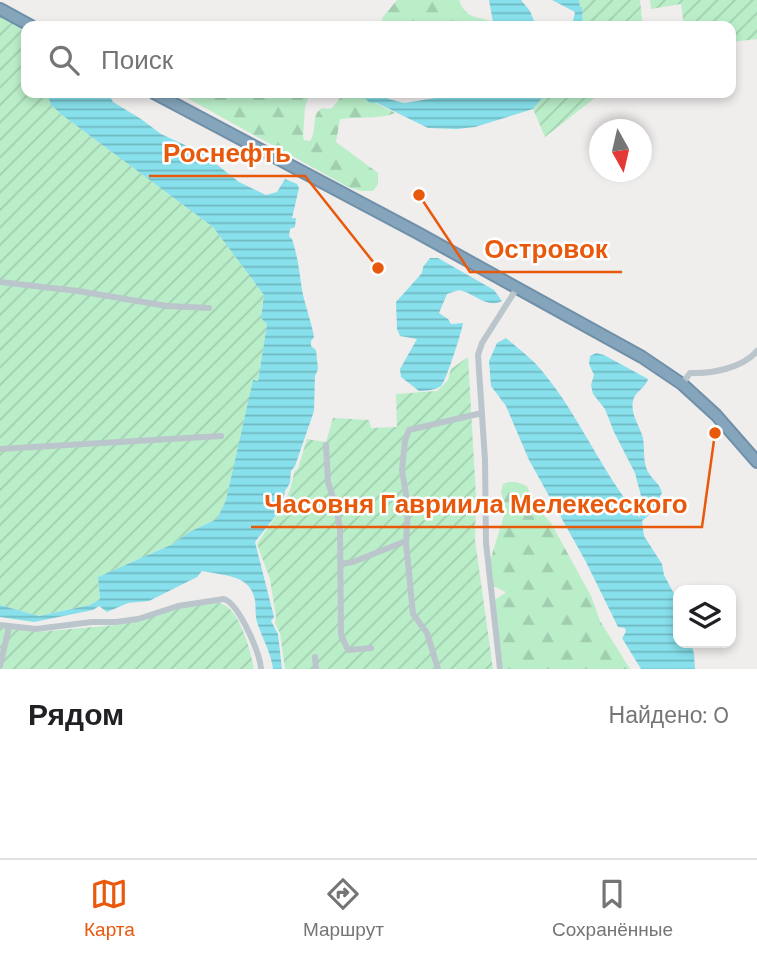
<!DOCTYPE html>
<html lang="ru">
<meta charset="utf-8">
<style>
:root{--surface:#fff;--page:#f6f6f6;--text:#202124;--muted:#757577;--line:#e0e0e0;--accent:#ea580c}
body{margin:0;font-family:"DM Sans",sans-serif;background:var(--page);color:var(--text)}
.controls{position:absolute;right:21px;bottom:21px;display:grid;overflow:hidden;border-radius:14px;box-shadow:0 4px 10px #0003}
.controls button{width:63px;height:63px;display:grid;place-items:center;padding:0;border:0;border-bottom:2px solid var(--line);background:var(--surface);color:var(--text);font:35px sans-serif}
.compass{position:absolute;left:589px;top:119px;width:63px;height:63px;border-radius:50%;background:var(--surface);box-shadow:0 4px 10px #0003;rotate:172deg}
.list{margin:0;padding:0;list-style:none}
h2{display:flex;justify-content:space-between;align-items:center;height:91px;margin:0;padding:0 28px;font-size:30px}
h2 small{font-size:23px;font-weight:400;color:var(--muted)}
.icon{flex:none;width:38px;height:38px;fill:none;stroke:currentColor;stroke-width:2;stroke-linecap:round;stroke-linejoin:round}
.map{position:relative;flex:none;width:757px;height:669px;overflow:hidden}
.search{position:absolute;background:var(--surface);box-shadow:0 4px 10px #0003;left:21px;right:21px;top:21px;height:77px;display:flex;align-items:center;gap:18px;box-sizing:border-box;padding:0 24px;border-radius:14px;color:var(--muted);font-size:26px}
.sheet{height:189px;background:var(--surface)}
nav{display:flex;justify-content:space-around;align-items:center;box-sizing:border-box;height:98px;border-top:2px solid var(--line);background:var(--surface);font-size:19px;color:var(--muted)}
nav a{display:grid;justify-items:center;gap:4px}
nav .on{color:var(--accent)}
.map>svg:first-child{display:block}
</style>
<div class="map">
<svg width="757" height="669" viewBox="0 0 757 669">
<defs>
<pattern id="forest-firs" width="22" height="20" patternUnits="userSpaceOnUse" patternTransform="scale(1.75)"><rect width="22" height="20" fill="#baeec9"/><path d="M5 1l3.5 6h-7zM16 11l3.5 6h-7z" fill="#a1ceaf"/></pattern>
<pattern id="garden-furrows" width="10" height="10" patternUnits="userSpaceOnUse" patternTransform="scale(1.75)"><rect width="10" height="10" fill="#baeec9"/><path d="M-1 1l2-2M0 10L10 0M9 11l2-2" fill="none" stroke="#a1ceaf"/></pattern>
<pattern id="water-rules" width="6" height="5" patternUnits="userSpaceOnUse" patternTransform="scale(1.75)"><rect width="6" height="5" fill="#87e0eb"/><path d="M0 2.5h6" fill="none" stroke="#70b8c1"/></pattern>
</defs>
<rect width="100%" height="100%" fill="#f0eded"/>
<path fill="url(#forest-firs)" d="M397 0H459C468 25 485 13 497 26H380L383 17Z
M178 93C192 93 206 97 219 97V93H234L235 96 239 97 246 93H310L305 107 303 136 304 140 310 141C318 130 310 115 322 108L327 109 332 108 344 93C359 93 381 106 395 113 381 119 357 117 340 119L336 142 378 173V184L373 191H361L348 187Z
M509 482H516L527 486 534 504 551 523 591 596 600 621 630 669H502L495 600 506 592 493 586 490 561 506 509 501 492 503 484Z"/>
<path fill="url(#garden-furrows)" d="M579 0H640L643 26H583L582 8H580Z
M650 0H757V39L731 42V26H684L681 4 651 9Z
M0 16 26 32V93H47L51 105 62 115 213 227 264 295 261 317 267 324 258 381H253L226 500 217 519 189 532 173 544 98 577 100 599 90 605 39 616 0 605Z
M546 93H601L545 137 533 109Z
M468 357 476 497 475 540 493 669H285L280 633 275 623 276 617 270 579 257 544C273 519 290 502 294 472L298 468 307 439 326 442 333 418 369 420 371 428 397 427 396 394 437 391 448 380 451 369Z
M205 602C211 602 218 602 222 604 240 610 251 652 254 669H0V627L38 632 116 625Z"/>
<path fill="url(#water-rules)" d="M489 0H521L530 11 536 26H497L493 22Z
M552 0H579L580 7H582L583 26H572L575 12Z
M47 93H108L113 102 141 119 161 134 202 153 239 182 266 195 277 192 285 179 297 184 299 188 292 218H296L295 227 290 229 289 236 292 239C297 254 299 268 301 283 303 301 311 319 314 337L311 341V346L316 350 318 369 315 376 314 411 295 466 291 471 290 483 285 491 281 509 255 542 274 617 271 621 278 634 282 669H273C271 652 262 638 257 622 255 615 256 607 255 600 250 574 224 576 202 571L197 577 149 601 128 603 107 612 99 606 93 610 34 622 0 617V605L39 616 90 605 100 599 98 577 173 544 189 532 217 519 226 500 253 380 258 381 267 324 261 318 264 295 213 227 62 115 51 105Z
M359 93H379L389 99 404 103 454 95 477 96 504 95 510 93H546L533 109 475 127 457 129 428 128 377 103H370Z
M430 258H438L494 290 502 301C487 309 474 293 459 290L447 294 439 313 448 319 451 324 463 323C462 331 446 381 441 386 436 390 426 391 419 391L401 377 400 369 417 339 400 336 397 329 396 302 422 273 423 267Z
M506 338C515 346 526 354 535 363 577 409 599 469 639 517L645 511 635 473 614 432 605 409 593 394 591 385 594 375 589 364 590 356 596 353 604 355 648 379C646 388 635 391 633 401 630 414 640 426 643 438 645 450 642 465 650 475 655 482 660 484 662 493L648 516 642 521 644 536 662 564 664 575 678 601V643H691L694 654 695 669H641L622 638 626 632 625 628 618 627 586 562 529 460 506 406 491 386 489 361 497 343Z"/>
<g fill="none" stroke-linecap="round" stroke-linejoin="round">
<defs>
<path id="highway" d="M0 9 31 26
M154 93 416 232 642 357 682 384 716 415 757 462"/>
</defs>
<use href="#highway" stroke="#6f90a8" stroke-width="14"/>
<path stroke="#bbc6cc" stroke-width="6" d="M0 282 78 291 167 306 209 308
M682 384 690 373C711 374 743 368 757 351
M326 445 328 482 336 507 340 528 341 635 348 650 371 648
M0 449 221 436
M340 564 353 562 406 541
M0 625 36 629 92 622H116L138 619 178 606 224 599C239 604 260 653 261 669
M315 657 316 669
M0 666 9 627
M438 669 427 633 413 614 406 543 408 507 402 470 405 441 409 430 482 413
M500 669 486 543 485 460 478 355 482 343 517 288"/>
<use href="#highway" stroke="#84a5bc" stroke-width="10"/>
</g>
<path fill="none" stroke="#e8590c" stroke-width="2.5" d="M378 268L305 176H149M419 195L470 272H622M715 433L702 527H251"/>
<g fill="#e8590c" stroke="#fff" stroke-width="2.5">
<circle cx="378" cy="268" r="7"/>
<circle cx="419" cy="195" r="7"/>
<circle cx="715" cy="433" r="7"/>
</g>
<g font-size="26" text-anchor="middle" font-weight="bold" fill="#e8590c" stroke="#fff" stroke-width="5" stroke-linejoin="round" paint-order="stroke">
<text x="227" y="162">Роснефть</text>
<text x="546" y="258">Островок</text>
<text x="476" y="513">Часовня Гавриила Мелекесского</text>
</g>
</svg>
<div class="controls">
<button><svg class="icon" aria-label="layers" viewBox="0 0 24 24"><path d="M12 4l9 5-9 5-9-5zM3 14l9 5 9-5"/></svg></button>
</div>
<svg class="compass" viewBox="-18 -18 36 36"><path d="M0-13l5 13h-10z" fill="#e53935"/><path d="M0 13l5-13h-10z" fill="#757577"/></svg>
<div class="search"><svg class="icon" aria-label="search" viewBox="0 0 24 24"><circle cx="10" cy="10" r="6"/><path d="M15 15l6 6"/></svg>Поиск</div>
</div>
<section class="sheet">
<h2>Рядом<small>Найдено: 0</small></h2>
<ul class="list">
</ul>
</section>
<nav>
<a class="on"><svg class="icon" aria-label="map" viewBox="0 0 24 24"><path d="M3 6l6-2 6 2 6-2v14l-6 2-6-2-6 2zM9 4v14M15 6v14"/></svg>Карта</a>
<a><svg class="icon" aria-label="directions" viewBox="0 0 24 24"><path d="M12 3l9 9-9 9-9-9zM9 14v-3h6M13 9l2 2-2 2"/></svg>Маршрут</a>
<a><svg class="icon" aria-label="saved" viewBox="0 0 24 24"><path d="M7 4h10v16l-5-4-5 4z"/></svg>Сохранённые</a>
</nav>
